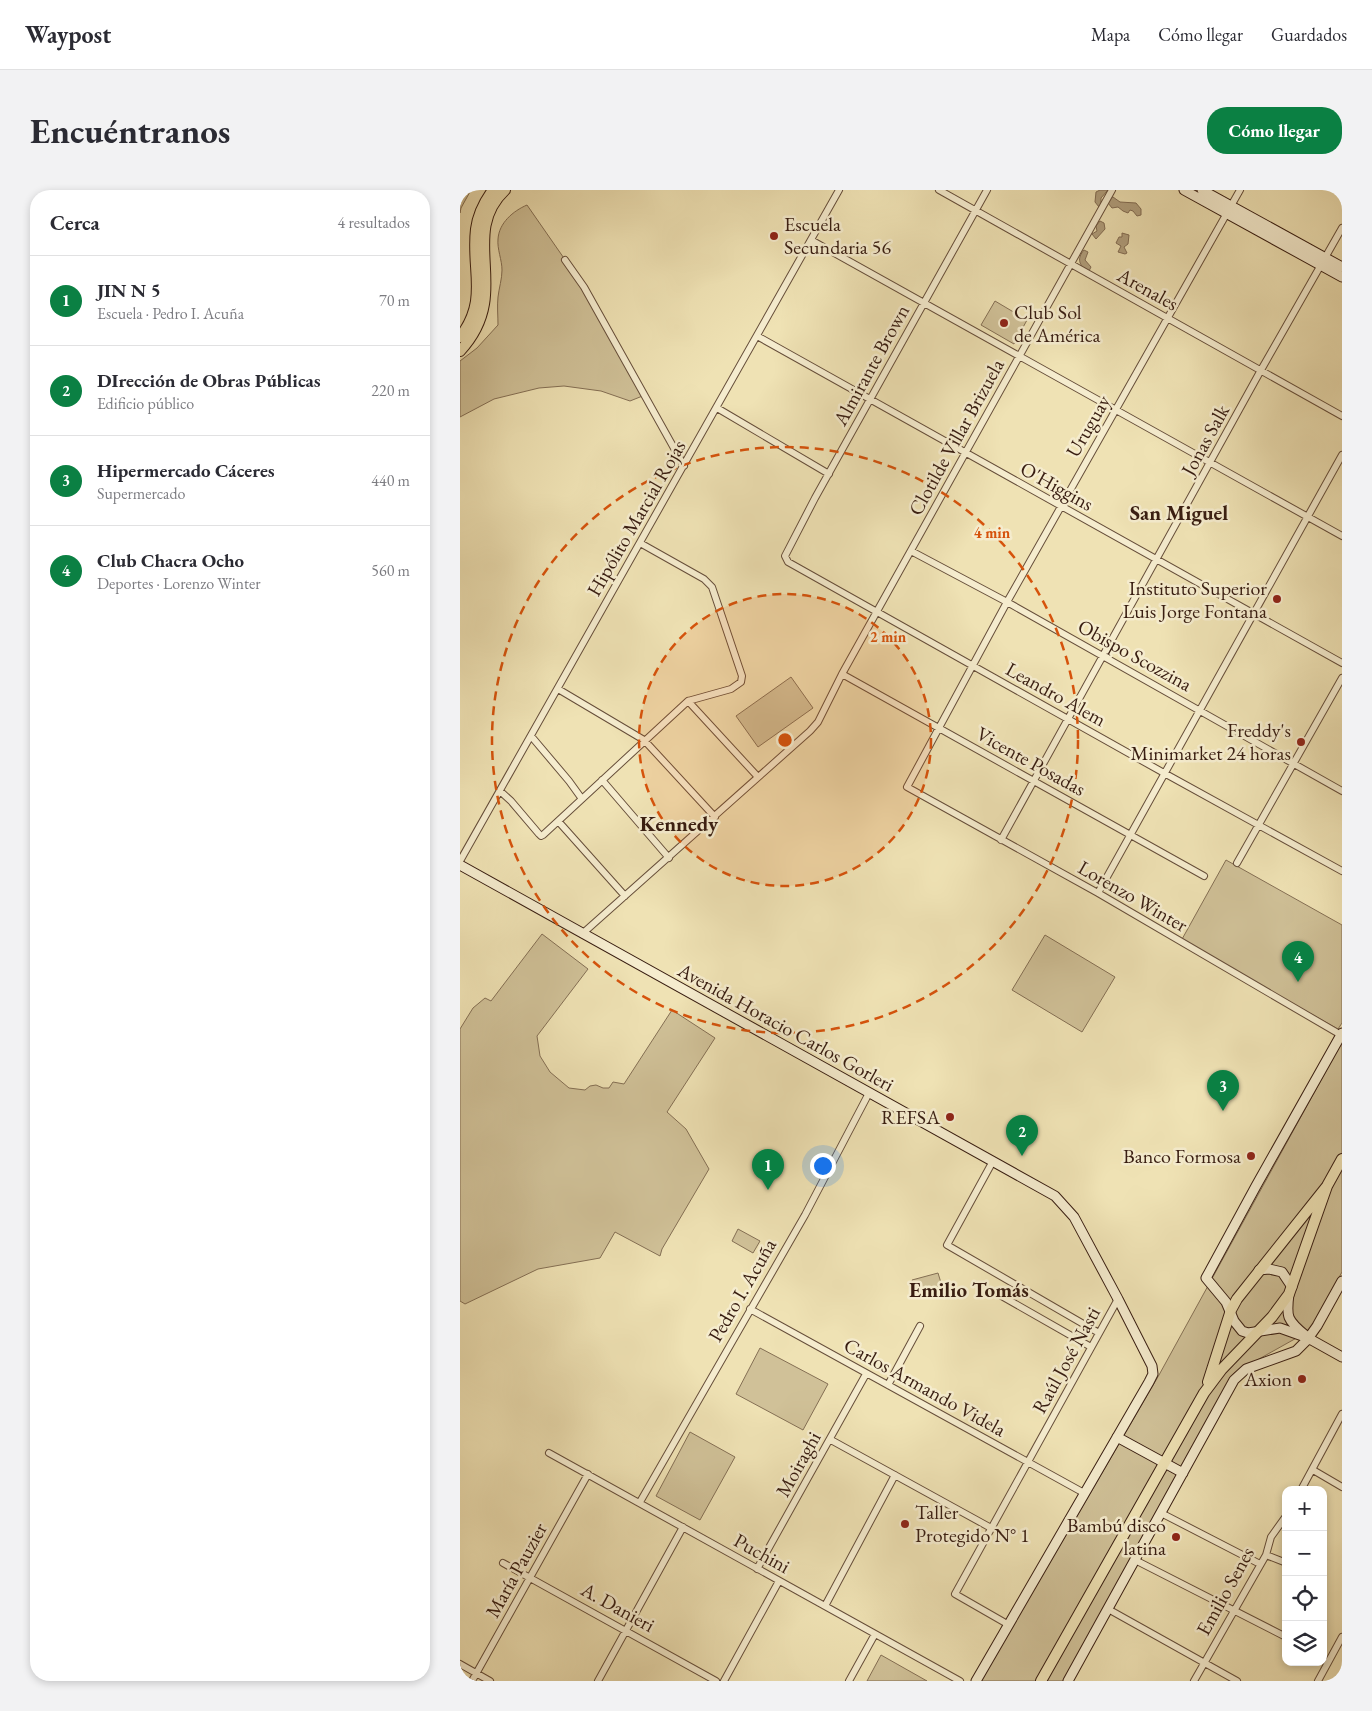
<!DOCTYPE html>
<html lang="es">
<meta charset="utf-8">
<style>
:root{--surface:#fff;--page:#f2f2f3;--text:#2b2b33;--muted:#7c7c81;--line:#e1e1e2;--accent:#0b8043}
body{margin:0;font-family:"EB Garamond",serif;background:var(--page);color:var(--text)}
.controls{position:absolute;right:15px;bottom:15px;display:grid;overflow:hidden;border-radius:10px;box-shadow:0 2px 8px #0003}
.controls button{width:45px;height:45px;display:grid;place-items:center;padding:0;border:0;border-bottom:1px solid var(--line);background:var(--surface);color:var(--text);font:25px sans-serif}
.you{position:absolute;left:362px;top:975px;width:18px;height:18px;margin:-12px;border:4px solid #fff;border-radius:50%;background:#1a73e8;box-shadow:0 0 0 8px #1a73e833}
.badge{display:grid;place-items:center;width:32px;height:32px;border-radius:50%;background:var(--accent);color:#fff;font-size:16px;font-weight:700}
.pin{position:absolute;translate:-50% -41px;filter:drop-shadow(0 1px 2px #0008)}
.pin::after{content:'';position:absolute;top:26px;width:18px;height:15px;background:inherit;clip-path:polygon(0 0,100% 0,50% 100%)}
.list{margin:0;padding:0;list-style:none}
h2{display:flex;justify-content:space-between;align-items:center;height:65px;margin:0;padding:0 20px;font-size:21px}
h2 small{font-size:16px;font-weight:400;color:var(--muted)}
.list li{display:grid;grid-template-columns:32px 1fr auto;gap:15px;align-items:center;box-sizing:border-box;height:90px;padding:0 20px;border-top:1px solid var(--line)}
.list b{display:block;font-size:19px;white-space:nowrap}
.list p{margin:0;font-size:16px;white-space:nowrap;color:var(--muted)}
.list em{font-size:16px;font-style:normal;color:var(--muted)}
.icon{flex:none;width:28px;height:28px;fill:none;stroke:currentColor;stroke-width:2;stroke-linecap:round;stroke-linejoin:round}
.map{position:relative;flex:none;width:882px;height:1491px;overflow:hidden;border-radius:20px}
header{display:flex;align-items:center;gap:30px;box-sizing:border-box;height:70px;padding:0 25px;background:var(--surface);border-bottom:1px solid var(--line)}
header strong{font-size:24px}
nav{display:flex;gap:28px;margin-inline-start:auto;font-size:18px}
.intro{display:flex;align-items:center;justify-content:space-between;box-sizing:border-box;height:120px;padding:0 30px}
h1{margin:0;font-size:35px}
.button{padding:12px 22px;border-radius:20px;background:var(--accent);color:#fff;font-size:18px;font-weight:700}
main{display:flex;gap:30px;padding:0 30px}
aside{flex:1;background:var(--surface);border-radius:20px;box-shadow:0 2px 8px #0003}
.map>svg:first-child{display:block}
</style>
<header>
<strong>Waypost</strong>
<nav><a>Mapa</a><a>Cómo llegar</a><a>Guardados</a></nav>
</header>
<div class="intro"><h1>Encuéntranos</h1><a class="button">Cómo llegar</a></div>
<main>
<aside>
<h2>Cerca<small>4 resultados</small></h2>
<ul class="list">
<li><span class="badge">1</span><div><b>JIN N 5</b><p>Escuela · Pedro I. Acuña</p></div><em>70 m</em></li>
<li><span class="badge">2</span><div><b>DIrección de Obras Públicas</b><p>Edificio público</p></div><em>220 m</em></li>
<li><span class="badge">3</span><div><b>Hipermercado Cáceres</b><p>Supermercado</p></div><em>440 m</em></li>
<li><span class="badge">4</span><div><b>Club Chacra Ocho</b><p>Deportes · Lorenzo Winter</p></div><em>560 m</em></li>
</ul>
</aside>
<div class="map">
<svg width="882" height="1491" viewBox="0 0 882 1491">
<rect width="100%" height="100%" fill="#efe2b4"/>
<filter id="stains"><feTurbulence type="fractalNoise" baseFrequency=".004" numOctaves="4"/><feColorMatrix values="0 0 0 0 .2 0 0 0 0 .09 0 0 0 0 .02 0 0 0 .5 -.17"/></filter>
<radialGradient id="worn" r=".72"><stop offset=".6" stop-color="#630" stop-opacity="0"/><stop offset="1" stop-color="#630" stop-opacity=".3"/></radialGradient>
<path fill="#d0c198" stroke="#846f54" d="M0 0H11L1 18 0 23Z
M67 15 124 97 185 205 170 211 141 201 104 196 79 198 34 209 0 227V171L17 158 38 135C38 126 37 116 38 107 39 98 42 89 42 80 42 70 37 59 38 49 39 33 53 21 67 15Z
M535 111 567 130 554 154 521 135Z
M331 487 353 518 298 557 276 526Z
M766 670 882 735V833L878 839 721 751Z
M82 744 128 779 77 846 80 866 90 882 109 898 125 900 130 896 136 895 143 898H149L153 892 164 894 212 820 255 848 207 922 226 939 249 979 202 1059 200 1066 155 1042 140 1068 78 1079 5 1114 0 1111V839L13 818 25 808 31 811Z
M585 745 655 787 622 842 552 800Z
M882 852V1082L849 1141 774 1183 603 1491H521L699 1185Z
M278 1039 300 1051 293 1063 272 1051Z
M478 1083 482 1096 458 1102 452 1090Z
M300 1158 368 1194 343 1240 276 1204Z
M230 1242 275 1267 240 1330 196 1306Z
M421 1465 467 1491H407Z"/>
<path fill="#b19f7d" stroke="#816b52" d="M640 0H648L641 8V15L639 17 635 12 636 2Z
M653 7 660 12 676 13 681 19V25L677 26 673 21 670 20 668 23 663 21 658 17 652 18 648 13 650 8Z
M640 31 644 33 645 39 636 49 632 44 637 41 636 36Z
M662 43 669 45 668 54 664 57 667 63 665 64 658 62 661 56 656 53 659 47H662Z
M624 60 628 62 625 70 631 77 629 81C618 76 617 68 624 60Z"/>
<g fill="none" stroke-linecap="round" stroke-linejoin="round">
<defs>
<path id="minor" d="M479 0 882 226
M527 0 355 308 325 366 328 372 704 583 882 681
M780 0 547 412 447 597 638 703 881 845
M351 50 882 346
M105 70 124 97 224 276
M297 146 882 473
M257 218 369 284
M451 361 547 412 882 601
M382 484 744 686
M98 499 184 550 255 627
M228 511 298 587
M71 546 109 591 122 609
M142 590 209 668
M40 601 51 611 79 644 81 646 83 645 228 511 271 499 281 492 282 486 252 397 244 389 180 353
M98 631 165 706
M541 650 801 180 882 38
M0 671 379 0
M777 673 882 488
M638 703 882 265
M122 744 350 541 358 532 382 484 652 0
M533 971 487 1055 639 1143
M538 1104 631 1157
M290 1119 624 1303
M428 1195 460 1136
M371 1250 531 1338
M89 1263 500 1491
M853 1280 882 1297
M841 1300 882 1224
M180 1312 345 1025 409 903
M701 1323 800 1374
M806 1365 824 1372
M675 1370 826 1447
M43 1373 256 1491
M297 1379 406 1184
M365 1416 435 1285
M648 1419 777 1491
M549 1435 495 1404 658 1109
M0 1474 30 1491
M12 1491 128 1284
M138 1491 223 1337
M264 1491 319 1391
M389 1491 415 1444
M734 1491 806 1365 811 1347 826 1326
M858 1491 882 1447"/>
<path id="secondary" d="M724 0 882 87
M742 0 882 77
M0 675 595 1006 614 1027 658 1109 692 1176 693 1184 689 1192 516 1491
M882 843 796 996 746 1088 766 1112 774 1131 782 1141 788 1143 820 1138 848 1148 882 1167
M799 1080 809 1079 822 1082 832 1097
M829 1104C826 1127 827 1130 845 1145
M657 1247 723 1283
M608 1491 774 1190 786 1179 836 1161 847 1150 857 1136 882 1091"/>
<path id="primary" d="M0 147C29 110 11 80 16 39 18 24 24 12 33 0
M0 161C12 148 21 132 24 114 31 74 10 33 45 0
M748 1192 771 1120 777 1109 867 996 882 969
M581 1491 744 1203 762 1179 812 1127 829 1104 867 996"/>
</defs>
<use href="#minor" stroke="#664e3a" stroke-width="8"/>
<use href="#secondary" stroke="#381d11" stroke-width="11"/>
<use href="#primary" stroke="#381d11" stroke-width="12"/>
<use href="#minor" stroke="#f5ecce" stroke-width="6"/>
<use href="#secondary" stroke="#f5ecce" stroke-width="9"/>
<use href="#primary" stroke="#efe2b4" stroke-width="10"/>
</g>
<circle cx="325" cy="550" r="146" fill="#d6530c" fill-opacity=".12"/>
<g fill="none" stroke="#d6530c" stroke-width="2.5" stroke-dasharray="9 6">
<circle cx="325" cy="550" r="146"/>
<circle cx="325" cy="550" r="293"/>
</g>
<g fill="#8f2418" stroke="#f5ecce" stroke-width="2">
<circle cx="314" cy="46" r="5"/>
<circle cx="544" cy="133" r="5"/>
<circle cx="817" cy="409" r="5"/>
<circle cx="841" cy="552" r="5"/>
<circle cx="490" cy="927" r="5"/>
<circle cx="791" cy="966" r="5"/>
<circle cx="842" cy="1189" r="5"/>
<circle cx="445" cy="1334" r="5"/>
<circle cx="716" cy="1347" r="5"/>
</g>
<g text-anchor="middle" stroke-width="5" stroke-linejoin="round" paint-order="stroke">
<g font-size="20" fill="#381d11" stroke="#f5ecce" text-anchor="end">
<text x="324" y="41" text-anchor="start">Escuela<tspan x="324" dy="23">Secundaria 56</tspan></text>
<text x="554" y="129" text-anchor="start">Club Sol<tspan x="554" dy="23">de América</tspan></text>
<text x="807" y="405">Instituto Superior<tspan x="807" dy="23">Luis Jorge Fontana</tspan></text>
<text x="831" y="547">Freddy's<tspan x="831" dy="23">Minimarket 24 horas</tspan></text>
<text x="480" y="934">REFSA</text>
<text x="781" y="973">Banco Formosa</text>
<text x="832" y="1196">Axion</text>
<text x="455" y="1329" text-anchor="start">Taller<tspan x="455" dy="23">Protegido N° 1</tspan></text>
<text x="706" y="1342">Bambú disco<tspan x="706" dy="23">latina</tspan></text>
</g>
<g font-size="20" fill="#381d11" stroke="#f5ecce">
<text transform="translate(688 99) rotate(29)" y="7">Arenales</text>
<text transform="translate(411 175) rotate(-61)" y="7">Almirante Brown</text>
<text transform="translate(628 236) rotate(-60)" y="7">Uruguay</text>
<text transform="translate(496 247) rotate(-61)" y="7">Clotilde Villar Brizuela</text>
<text transform="translate(745 250) rotate(-61)" y="7">Jonas Salk</text>
<text transform="translate(597 296) rotate(29)" y="7">O'Higgins</text>
<text transform="translate(176 328) rotate(-60)" y="7">Hipólito Marcial Rojas</text>
<text transform="translate(675 465) rotate(29)" y="7">Obispo Scozzina</text>
<text transform="translate(596 504) rotate(29)" y="7">Leandro Alem</text>
<text transform="translate(571 571) rotate(29)" y="7">Vicente Posadas</text>
<text transform="translate(673 706) rotate(30)" y="7">Lorenzo Winter</text>
<text transform="translate(326 837) rotate(29)" y="7">Avenida Horacio Carlos Gorleri</text>
<text transform="translate(282 1100) rotate(-60)" y="7">Pedro I. Acuña</text>
<text transform="translate(606 1170) rotate(-61)" y="7">Raúl José Nasti</text>
<text transform="translate(465 1197) rotate(29)" y="7">Carlos Armando Videla</text>
<text transform="translate(338 1274) rotate(-61)" y="7">Moiraghi</text>
<text transform="translate(302 1363) rotate(29)" y="7">Puchini</text>
<text transform="translate(56 1380) rotate(-61)" y="7">María Pauzier</text>
<text transform="translate(765 1401) rotate(-61)" y="7">Emilio Senes</text>
<text transform="translate(158 1417) rotate(29)" y="7">A. Danieri</text>
</g>
<g font-size="21" font-weight="bold" fill="#381d11" stroke="#f5ecce">
<text x="719" y="330">San Miguel</text>
<text x="219" y="641">Kennedy</text>
<text x="509" y="1107">Emilio Tomás</text>
</g>
</g>
<circle cx="325" cy="550" r="8" fill="#d6530c" stroke="#f5ecce" stroke-width="2.5"/>
<g font-size="15" text-anchor="middle" font-weight="bold" fill="#d6530c" stroke="#f5ecce" stroke-width="5" stroke-linejoin="round" paint-order="stroke">
<text x="532" y="348">4 min</text>
<text x="428" y="452">2 min</text>
</g>
<rect width="100%" height="100%" filter="url(#stains)"/>
<rect width="100%" height="100%" fill="url(#worn)"/>
</svg>
<div class="controls">
<button>+</button>
<button>−</button>
<button><svg class="icon" aria-label="locate" viewBox="0 0 24 24"><circle cx="12" cy="12" r="6"/><path d="M12 2v4M12 18v4M2 12h4M18 12h4"/></svg></button>
<button><svg class="icon" aria-label="layers" viewBox="0 0 24 24"><path d="M12 4l9 5-9 5-9-5zM3 14l9 5 9-5"/></svg></button>
</div>
<div class="you"></div>
<div class="pin badge" style="left:308px;top:1000px">1</div>
<div class="pin badge" style="left:562px;top:966px">2</div>
<div class="pin badge" style="left:763px;top:921px">3</div>
<div class="pin badge" style="left:838px;top:792px">4</div>
</div>
</main>
